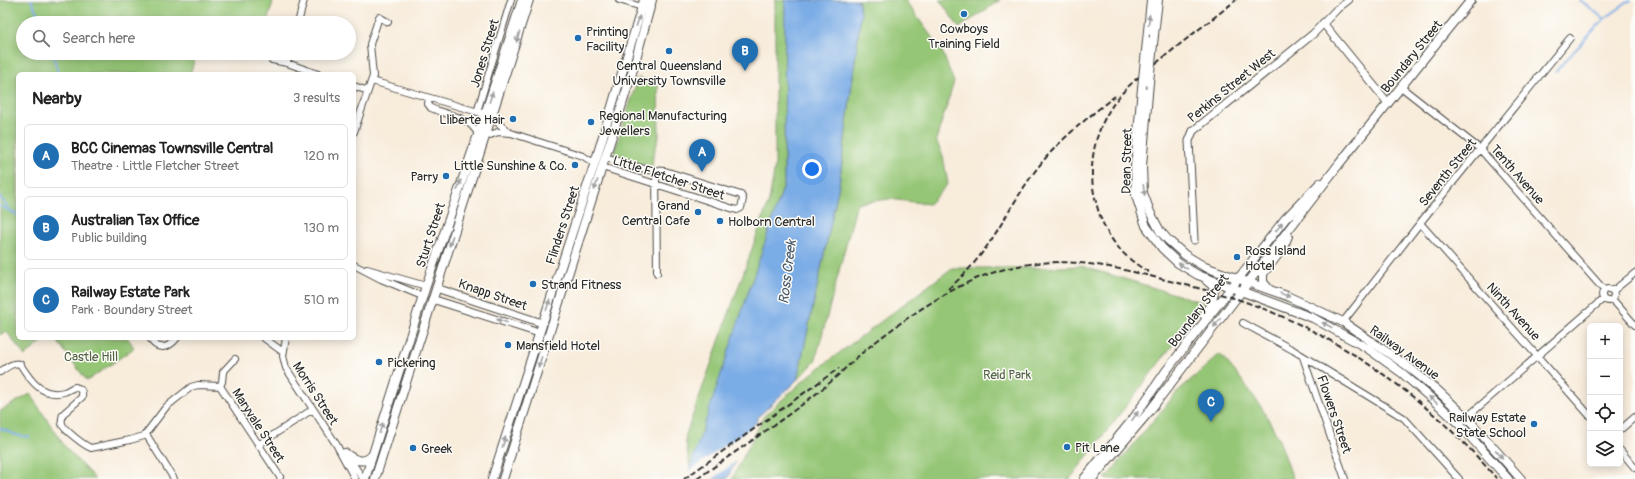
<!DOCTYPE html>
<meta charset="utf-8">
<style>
:root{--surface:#fff;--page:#f6f6f6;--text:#222;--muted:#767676;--line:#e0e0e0;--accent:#1f6fb2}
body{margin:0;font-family:Pangolin,sans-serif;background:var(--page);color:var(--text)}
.controls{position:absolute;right:12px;bottom:12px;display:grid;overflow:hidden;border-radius:6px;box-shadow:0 2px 10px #0003}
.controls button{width:36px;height:36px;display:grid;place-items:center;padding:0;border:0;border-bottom:1px solid var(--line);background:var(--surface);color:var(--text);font:20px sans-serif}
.you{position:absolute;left:812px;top:169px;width:14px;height:14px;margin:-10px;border:3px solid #fff;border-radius:50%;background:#1a73e8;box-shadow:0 0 0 6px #1a73e833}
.badge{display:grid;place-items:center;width:26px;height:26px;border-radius:50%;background:var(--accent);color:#fff;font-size:13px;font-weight:700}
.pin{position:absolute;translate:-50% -33px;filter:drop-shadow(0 1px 2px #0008)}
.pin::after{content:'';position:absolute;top:21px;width:14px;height:12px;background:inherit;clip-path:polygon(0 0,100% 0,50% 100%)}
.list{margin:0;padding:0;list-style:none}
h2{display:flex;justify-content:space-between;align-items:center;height:52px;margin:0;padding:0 16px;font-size:17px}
h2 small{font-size:13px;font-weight:400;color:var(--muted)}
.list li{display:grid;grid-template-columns:26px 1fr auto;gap:12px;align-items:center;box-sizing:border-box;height:64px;margin:0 8px 8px;padding:0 8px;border:1px solid var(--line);border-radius:6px}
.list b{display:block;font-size:15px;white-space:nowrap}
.list p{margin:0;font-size:13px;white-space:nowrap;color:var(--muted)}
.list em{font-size:13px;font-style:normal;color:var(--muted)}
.icon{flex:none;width:22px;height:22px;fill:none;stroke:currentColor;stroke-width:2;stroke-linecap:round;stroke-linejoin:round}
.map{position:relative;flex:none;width:1635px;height:479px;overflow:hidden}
.search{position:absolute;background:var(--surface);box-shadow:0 2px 10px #0003;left:16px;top:16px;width:340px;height:44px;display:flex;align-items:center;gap:10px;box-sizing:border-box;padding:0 14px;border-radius:22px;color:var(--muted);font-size:15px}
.panel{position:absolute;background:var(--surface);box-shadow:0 2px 10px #0003;left:16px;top:72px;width:340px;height:268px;border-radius:6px}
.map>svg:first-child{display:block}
</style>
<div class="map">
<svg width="1635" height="479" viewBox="0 0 1635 479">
<rect width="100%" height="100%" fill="#fdfcf7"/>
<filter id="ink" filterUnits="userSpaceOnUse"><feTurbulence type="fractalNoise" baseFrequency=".025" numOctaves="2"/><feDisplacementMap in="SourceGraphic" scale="8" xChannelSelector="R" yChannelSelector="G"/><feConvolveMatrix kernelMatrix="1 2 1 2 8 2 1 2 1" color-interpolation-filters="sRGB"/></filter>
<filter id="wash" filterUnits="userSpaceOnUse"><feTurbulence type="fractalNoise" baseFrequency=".012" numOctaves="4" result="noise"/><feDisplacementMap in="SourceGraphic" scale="16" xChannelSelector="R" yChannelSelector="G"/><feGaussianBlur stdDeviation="0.9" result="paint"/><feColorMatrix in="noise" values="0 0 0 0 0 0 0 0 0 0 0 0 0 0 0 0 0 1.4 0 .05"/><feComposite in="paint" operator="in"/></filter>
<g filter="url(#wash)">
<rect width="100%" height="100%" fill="#f8ecdb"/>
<path fill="#95c676" stroke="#607850" d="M0 0H278L273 1 267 23H23V53H197L190 74H18V338H46L25 356 6 331 0 335Z
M775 0H785L784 185 690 469 685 437 769 201 775 166Z
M858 0H905L942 51 954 82 936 140 943 156 948 184 929 204 889 199 857 203 815 362 797 380 839 185 861 13Z
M940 0H1000L959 28Z
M638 78 658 82 659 137 653 156 652 168 613 156Z
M1081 266 1205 303 1070 479H732L764 416 806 378 952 268H1035Z
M55 338H128L134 348 87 381Z
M1220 354C1242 379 1264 407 1278 438 1284 451 1288 466 1293 479H1105L1177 392Z
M30 394 66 448 95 479H0V411Z"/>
<path fill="#7aace6" stroke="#526c88" d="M785 0H858L861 13 839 185 797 380 759 416 727 479H686L784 185Z"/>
<path fill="#f8ecdb" d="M757 423 738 460 712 479H684L686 473Z"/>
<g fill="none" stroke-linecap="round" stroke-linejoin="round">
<path stroke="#7aace6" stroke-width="2" d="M31 0 42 23
M1580 0 1604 19
M53 53 58 74
M1556 71 1604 19 1631 0
M0 197 10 210
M0 206 18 215
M0 428 16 435 29 437"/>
</g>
</g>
<g filter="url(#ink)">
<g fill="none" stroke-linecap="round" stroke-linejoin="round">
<defs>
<path id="minor" d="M619 0 642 7
M1336 10 1349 0
M298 23 304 0
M272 60 287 63 318 74
M287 63 289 53
M372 81 485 114
M354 86 368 91
M1401 87 1480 149 1604 290
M429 98 428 104 431 108C448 116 468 115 478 134
M477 112 511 0
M494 113 499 124 509 132
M354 132 373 76 370 44 379 17 388 22
M485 137 498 132 511 133 583 156 594 163
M602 167 737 210 741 208 743 199 741 195 665 171 648 170 605 157
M656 170 657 273
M1420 223 1590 416
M354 265 381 279 422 296
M367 269 426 286
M1602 295a6 6 0 1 1 12 0a6 6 0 1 1-12 0Z
M1613 291 1635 273
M1612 299 1635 325
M1343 322 1420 223 1570 38
M1243 323 1293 350 1404 418 1459 479
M150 338C157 352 169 348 177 338
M264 338 283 352
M286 338 283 356 286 368 336 444 355 479
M1303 357 1345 479
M0 372C6 368 12 362 20 364 30 380 42 398 64 392 68 391 71 388 75 387 80 388 83 391 82 397L63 414C62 418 61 420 62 424 64 430 85 446 91 448L130 440 144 436 166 407 191 387 198 385 220 386
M220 386 280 477
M220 386 222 382 223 372 235 359
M1459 424 1603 299
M1620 430 1635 417
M146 434 174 479
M258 445 313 409
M1620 450 1635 468
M347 455 363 479"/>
<path id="tertiary" d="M1323 23 1388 103
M1194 240 1189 141 1193 131 1313 34 1336 10
M436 288 542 323
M432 299 539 333"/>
<path id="secondary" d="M1154 35 1158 0
M1147 41 1151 0
M1149 82 1142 166 1143 193 1150 212 1160 231 1168 240 1185 255 1205 267 1287 296 1343 322 1406 365 1436 389 1467 418 1521 479
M1142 88 1135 166 1136 196 1146 226 1162 248 1178 263 1198 275 1313 318 1367 348 1402 373 1441 407 1459 424 1508 479
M1269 289 1263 282V274L1283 248 1288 236
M1204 315C1210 306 1216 297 1213 286L1207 281
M345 453C354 460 364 465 372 455
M365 479 426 286 485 114 522 0
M375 479 529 0
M492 479 597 156 644 0
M503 479 632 73 652 0
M1084 479 1133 419 1166 371 1238 279 1285 219 1320 183
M1092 479 1148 413 1339 164 1471 0"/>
</defs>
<use href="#minor" stroke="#4a4845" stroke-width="8"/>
<use href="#tertiary" stroke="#4a4845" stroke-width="9"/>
<use href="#secondary" stroke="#4a4845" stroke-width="10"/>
<use href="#minor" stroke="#fff" stroke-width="6"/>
<use href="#tertiary" stroke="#fff" stroke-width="7"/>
<use href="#secondary" stroke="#fff" stroke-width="8"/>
<path stroke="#2b2b2b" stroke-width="2" stroke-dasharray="6 3" stroke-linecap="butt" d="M1149 272C1121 257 1103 233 1096 202 1085 162 1097 119 1125 90 1138 76 1154 65 1169 53 1191 35 1214 18 1236 0
M948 289C990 254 1003 216 1033 174 1055 143 1086 119 1115 96
M684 479 839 368
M697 479C740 448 785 419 826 386 840 374 853 360 868 348 897 324 943 292 978 278 1043 252 1096 262 1162 279 1186 285 1210 291 1234 298 1337 332 1427 397 1497 479"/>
<defs>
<path id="secondary-bridge" d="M1149 82 1154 35
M1142 88 1147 41"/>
</defs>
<use href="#secondary-bridge" stroke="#4a4845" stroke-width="10" stroke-linecap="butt"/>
<use href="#secondary-bridge" stroke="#fff" stroke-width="8"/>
</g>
<defs><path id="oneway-solid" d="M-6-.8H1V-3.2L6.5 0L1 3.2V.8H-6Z"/></defs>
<g fill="#a0a0a0">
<use href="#oneway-solid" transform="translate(1149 20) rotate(-84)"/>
<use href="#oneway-solid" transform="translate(638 21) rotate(-73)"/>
<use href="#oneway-solid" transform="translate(518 37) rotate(107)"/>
<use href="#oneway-solid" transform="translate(491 97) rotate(-72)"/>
<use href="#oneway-solid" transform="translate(459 185) rotate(-71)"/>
<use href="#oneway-solid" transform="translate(596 185) rotate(108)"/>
<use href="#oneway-solid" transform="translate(1144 190) rotate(82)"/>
<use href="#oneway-solid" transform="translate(1279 227) rotate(-51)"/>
<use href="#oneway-solid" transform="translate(451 241) rotate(108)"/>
<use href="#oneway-solid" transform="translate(1183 266) rotate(-147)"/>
<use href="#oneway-solid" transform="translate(1285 295) rotate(20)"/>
<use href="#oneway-solid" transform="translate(548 305) rotate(-72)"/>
<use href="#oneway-solid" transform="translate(502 321) rotate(-162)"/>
<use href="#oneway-solid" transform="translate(1217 323) rotate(128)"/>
<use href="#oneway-solid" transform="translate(1327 325) rotate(-153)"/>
<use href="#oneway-solid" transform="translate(540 362) rotate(108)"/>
<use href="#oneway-solid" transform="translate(1433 400) rotate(-140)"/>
<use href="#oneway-solid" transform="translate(1135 416) rotate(-55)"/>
<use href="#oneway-solid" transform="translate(381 428) rotate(-72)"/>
<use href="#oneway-solid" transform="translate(504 442) rotate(-72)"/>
<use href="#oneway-solid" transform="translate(1499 454) rotate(49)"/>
</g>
</g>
<g fill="#1f6fb2" stroke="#fdfcf7" stroke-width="1.5">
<circle cx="964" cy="14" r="4"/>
<circle cx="578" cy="38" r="4"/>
<circle cx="669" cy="51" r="4"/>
<circle cx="513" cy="119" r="4"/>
<circle cx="591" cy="122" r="4"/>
<circle cx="575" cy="165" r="4"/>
<circle cx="446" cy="176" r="4"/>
<circle cx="698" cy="212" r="4"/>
<circle cx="720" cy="221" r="4"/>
<circle cx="1237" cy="257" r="4"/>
<circle cx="533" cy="284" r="4"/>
<circle cx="508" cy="345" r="4"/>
<circle cx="379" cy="362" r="4"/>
<circle cx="1534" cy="424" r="4"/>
<circle cx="1067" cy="447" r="4"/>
<circle cx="413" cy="448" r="4"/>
</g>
<g text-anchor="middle" stroke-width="3" stroke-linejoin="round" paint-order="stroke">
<g font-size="13" fill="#2b2b2b" stroke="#fdfcf7" text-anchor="start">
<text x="964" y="33" text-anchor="middle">Cowboys<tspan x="964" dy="15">Training Field</tspan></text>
<text x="586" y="36">Printing<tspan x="586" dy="15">Facility</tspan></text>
<text x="669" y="70" text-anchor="middle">Central Queensland<tspan x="669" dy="15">University Townsville</tspan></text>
<text x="599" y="120">Regional Manufacturing<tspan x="599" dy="15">Jewellers</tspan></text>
<text x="505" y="124" text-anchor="end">Lliberte Hair</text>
<text x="567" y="170" text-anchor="end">Little Sunshine &amp; Co.</text>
<text x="438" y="181" text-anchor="end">Parry</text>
<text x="690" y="210" text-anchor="end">Grand<tspan x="690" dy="15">Central Cafe</tspan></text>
<text x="728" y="226">Holborn Central</text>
<text x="1245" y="255">Ross Island<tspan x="1245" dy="15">Hotel</tspan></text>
<text x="541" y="289">Strand Fitness</text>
<text x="516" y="350">Mansfield Hotel</text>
<text x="387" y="367">Pickering</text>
<text x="1526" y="422" text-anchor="end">Railway Estate<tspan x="1526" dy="15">State School</tspan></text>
<text x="1075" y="452">Pit Lane</text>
<text x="421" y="453">Greek</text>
</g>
<g font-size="13" fill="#2b2b2b" stroke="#fdfcf7">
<text transform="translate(484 53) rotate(-73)" y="5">Jones Street</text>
<text transform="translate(1411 56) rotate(-51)" y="5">Boundary Street</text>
<text transform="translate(1231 85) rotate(-39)" y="5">Perkins Street West</text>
<text transform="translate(1126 161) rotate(-89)" y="5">Dean Street</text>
<text transform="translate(1447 172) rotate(-51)" y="5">Seventh Street</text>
<text transform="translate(1518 174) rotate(49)" y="5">Tenth Avenue</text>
<text transform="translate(669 177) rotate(18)" y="5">Little Fletcher Street</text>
<text transform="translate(562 225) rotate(-72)" y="5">Flinders Street</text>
<text transform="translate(430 235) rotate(-72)" y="5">Sturt Street</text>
<text transform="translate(493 294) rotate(19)" y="5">Knapp Street</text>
<text transform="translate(1198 310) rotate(-52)" y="5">Boundary Street</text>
<text transform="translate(1514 311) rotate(48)" y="5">Ninth Avenue</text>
<text transform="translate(1405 352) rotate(36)" y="5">Railway Avenue</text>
<text transform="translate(316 393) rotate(57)" y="5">Morris Street</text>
<text transform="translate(1335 414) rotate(71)" y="5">Flowers Street</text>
<text transform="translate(259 425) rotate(57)" y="5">Maryvale Street</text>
</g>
<g font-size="13" fill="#506145" stroke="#fdfcf7">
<text x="91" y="361">Castle Hill</text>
<text x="1007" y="379">Reid Park</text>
</g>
<g font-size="14" font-style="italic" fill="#47586c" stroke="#fdfcf7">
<text transform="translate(787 272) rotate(-83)" y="5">Ross Creek</text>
</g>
</g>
</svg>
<div class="controls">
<button>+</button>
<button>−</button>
<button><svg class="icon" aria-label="locate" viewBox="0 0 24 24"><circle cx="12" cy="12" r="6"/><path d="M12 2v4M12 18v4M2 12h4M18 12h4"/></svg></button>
<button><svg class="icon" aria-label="layers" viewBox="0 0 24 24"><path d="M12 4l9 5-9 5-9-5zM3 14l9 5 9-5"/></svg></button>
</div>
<div class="you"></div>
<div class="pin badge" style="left:702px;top:172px">A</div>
<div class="pin badge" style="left:745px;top:71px">B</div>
<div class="pin badge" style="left:1211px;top:422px">C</div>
<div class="search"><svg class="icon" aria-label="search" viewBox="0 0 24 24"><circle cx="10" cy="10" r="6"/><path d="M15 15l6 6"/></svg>Search here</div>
<section class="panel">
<h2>Nearby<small>3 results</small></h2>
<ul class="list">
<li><span class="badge">A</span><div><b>BCC Cinemas Townsville Central</b><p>Theatre · Little Fletcher Street</p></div><em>120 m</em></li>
<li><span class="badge">B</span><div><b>Australian Tax Office</b><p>Public building</p></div><em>130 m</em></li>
<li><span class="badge">C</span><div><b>Railway Estate Park</b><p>Park · Boundary Street</p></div><em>510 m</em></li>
</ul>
</section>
</div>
